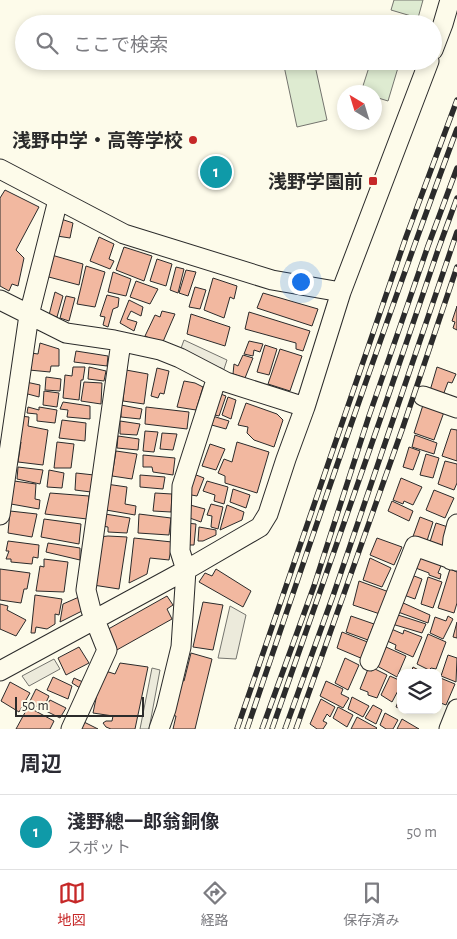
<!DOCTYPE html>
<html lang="ja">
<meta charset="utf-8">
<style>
:root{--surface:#fff;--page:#f2f2f3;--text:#2b2b33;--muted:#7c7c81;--line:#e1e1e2;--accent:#c62828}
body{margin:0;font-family:"Alegreya Sans","Noto Sans JP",sans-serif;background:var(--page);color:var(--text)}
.controls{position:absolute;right:15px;bottom:15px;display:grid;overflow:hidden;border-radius:10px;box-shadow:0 2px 8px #0003}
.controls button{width:45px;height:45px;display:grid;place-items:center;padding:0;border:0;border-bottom:1px solid var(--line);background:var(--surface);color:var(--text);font:25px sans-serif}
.compass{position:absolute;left:337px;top:85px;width:45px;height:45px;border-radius:50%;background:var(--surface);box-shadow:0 2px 8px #0003;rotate:322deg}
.scale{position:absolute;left:15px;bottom:12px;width:129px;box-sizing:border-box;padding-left:5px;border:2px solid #2b2b2b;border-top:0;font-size:14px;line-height:18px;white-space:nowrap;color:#2b2b2b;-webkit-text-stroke:4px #fdfbea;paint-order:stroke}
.you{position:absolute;left:300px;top:281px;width:18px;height:18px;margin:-12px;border:4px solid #fff;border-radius:50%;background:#1a73e8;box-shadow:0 0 0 8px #1a73e833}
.badge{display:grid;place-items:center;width:32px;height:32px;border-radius:50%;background:var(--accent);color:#fff;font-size:16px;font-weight:700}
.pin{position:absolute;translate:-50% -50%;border:2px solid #fff;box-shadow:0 1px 5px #0006}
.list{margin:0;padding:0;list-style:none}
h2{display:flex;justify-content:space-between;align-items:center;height:65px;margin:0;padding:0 20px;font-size:21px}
h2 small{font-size:16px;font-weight:400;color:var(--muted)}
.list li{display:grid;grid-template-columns:32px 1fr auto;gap:15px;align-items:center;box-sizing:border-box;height:75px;padding:0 20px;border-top:1px solid var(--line)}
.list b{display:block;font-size:19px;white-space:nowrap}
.list p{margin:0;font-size:16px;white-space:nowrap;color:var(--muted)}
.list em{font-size:16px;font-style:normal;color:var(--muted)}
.icon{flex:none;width:28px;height:28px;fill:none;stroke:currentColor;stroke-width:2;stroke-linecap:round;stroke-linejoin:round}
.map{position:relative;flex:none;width:457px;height:729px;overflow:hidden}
.search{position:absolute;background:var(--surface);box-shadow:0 2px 8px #0003;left:15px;right:15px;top:15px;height:55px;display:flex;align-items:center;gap:12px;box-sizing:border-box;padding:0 18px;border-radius:28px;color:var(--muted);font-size:19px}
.sheet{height:140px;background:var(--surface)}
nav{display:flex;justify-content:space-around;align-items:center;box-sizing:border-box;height:70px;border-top:1px solid var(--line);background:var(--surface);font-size:14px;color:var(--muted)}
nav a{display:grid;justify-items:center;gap:2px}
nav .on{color:var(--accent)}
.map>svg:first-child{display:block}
</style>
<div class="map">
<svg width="457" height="729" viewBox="0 0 457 729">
<rect width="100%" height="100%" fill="#fdfbea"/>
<path fill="#deebd1" stroke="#74746e" d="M394 0H423L418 18 391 10Z
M304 61H314L327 120 297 127 284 66Z
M371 61H400L388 101 375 97 374 92H361Z"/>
<path fill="#eceadb" stroke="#74746e" d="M184 340 227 360 223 372 180 351Z
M230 606 246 615 236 659 218 658Z
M54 659 60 669 29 686 22 676Z
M152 668 160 670 149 729H140Z"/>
<path fill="#f2b8a0" stroke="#2b2b2b" d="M5 190 39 207 16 250 24 258 18 286 12 284 9 291 0 286V198Z
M61 219 73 223 70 238 57 236Z
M99 237 114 244 109 259 114 261 110 269 90 261Z
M124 247 152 256 144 281 116 270Z
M48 254 83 264 79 285 45 276Z
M157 259 172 264 166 286 150 281Z
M86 266 105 272 95 307 77 304Z
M176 267 184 269 178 293 170 290Z
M186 270 196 272 188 296 179 293Z
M113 272 131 279 126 296 108 292Z
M213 278 237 286 234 299 230 297 224 318 204 310Z
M136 281 158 289 150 304 130 297Z
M195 287 206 290 200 309 189 307Z
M55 292 63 296 57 317 49 315Z
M263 293 318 309 312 326 257 308Z
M107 295 119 298 118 307 113 309 108 327 103 325 105 317 100 316Z
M66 296 75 298 69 321 60 318Z
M129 300 143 307 141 316 131 311 127 319 137 322 134 331 120 323Z
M457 306V330L453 328 455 322 452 321Z
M162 311 175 314 162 344 145 336 155 315 160 317Z
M249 312 310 331 303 351 296 349V343L245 329Z
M191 314 230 327 225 346 187 334Z
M249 341 263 344 260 352 254 350 253 356 244 354Z
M40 343 59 349V366H51L50 372 29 370 31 353 38 354Z
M265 345 277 349 269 375 257 372Z
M280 349 302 356 290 391 268 384Z
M76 351 108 356 107 366 74 362Z
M243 355 253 358 245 378 233 374 234 364 238 366Z
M73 367H85L83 380H81L79 400 63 398 65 375 72 376Z
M89 367 106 371 104 381 88 379Z
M437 367 456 374 452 383 448 382 442 398 429 394Z
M157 368 169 371 164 394 160 393 158 398 151 396Z
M126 370 148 374 144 404 123 401Z
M46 377 61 379 60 391 45 390Z
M184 381 195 383 203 387 196 410 177 407Z
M26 382 40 385 39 397 24 393Z
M84 382 102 383 101 404 81 401Z
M44 391 59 393 57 407 43 405Z
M218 393 226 396 219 416 211 414Z
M228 397 236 400 231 419 222 415Z
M63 402 90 406V419L67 417 68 410 60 409Z
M246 403 277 414 283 420 274 447 254 440 247 433 248 427 238 425Z
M121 405 142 409 140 419 121 417Z
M423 405 444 412 434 440 414 433Z
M28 407 39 410V407L57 410 55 423 37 421V414L27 413Z
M146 407 189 412 187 429 145 424Z
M209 415 229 421 226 429 208 424Z
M20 416 29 417 28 426 48 430 43 465 18 462 21 442 16 440Z
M62 420 86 423 85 441 59 438Z
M120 421 140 424 137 435 120 434Z
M451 429 457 430V461L442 456Z
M145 431 158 432 154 452 143 451Z
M162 433 177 434 173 450 160 449Z
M415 435 437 443 434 454 412 447Z
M118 436 139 439 138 450 117 448Z
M57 442 74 444 71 468H54Z
M237 442 269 452 257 493 225 483V476L218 473 224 459 232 462Z
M210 444 225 449 216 470 202 466Z
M409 447 420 451 413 470 403 467Z
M116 451 137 454 132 479 112 476Z
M426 454 439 458 433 478 420 475Z
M143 455 175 458 173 475 153 472 152 467H143Z
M445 461 457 464V483L454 490 438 484Z
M18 467 43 470 40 484 17 479Z
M49 470 64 473 62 488 47 487Z
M76 473 94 475 91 492 75 490Z
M191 473 204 478 197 496 186 494Z
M140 475 165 477 163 489 140 487Z
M401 478 422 487 413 505 404 501 403 504 393 500Z
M14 481 36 484 35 499 40 500 39 509 11 504Z
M207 481 228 487 224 504 214 501 215 495 203 491Z
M106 484 127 487 125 504 136 506 135 515 106 510Z
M233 489 250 495 246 508 230 502Z
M434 490 454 498 445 518 426 510Z
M50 493 89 496 87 519 45 514Z
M155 493 172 494 171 512 153 511Z
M392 501 413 511 409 521 388 511Z
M211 504 223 507 218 529 211 527 212 516 207 515Z
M190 505 205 509 201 522 187 517Z
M227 505 244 512 242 520 220 530Z
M10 511 37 514 32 537 8 533Z
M105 514 130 518 127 533 108 532V527L102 526Z
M139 514 171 518 169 535 138 533Z
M420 517 433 522 425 547 411 542Z
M44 519 81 524 79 544 41 537Z
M186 523 196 524 194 545H185Z
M436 523 448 527 445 553 428 548Z
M199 527 216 530V535L203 541H198Z
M108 536 127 537 119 589 93 585 99 537Z
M134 538 172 542 169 560 150 558 147 574 129 583Z
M377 538 402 547 394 565 370 555Z
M8 541 39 545 38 558 33 557 32 564 11 562V559H6L9 551H6Z
M48 543 80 548V560L46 552Z
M418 553 443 561 438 573 441 574 440 579 429 575V573L413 567Z
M370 558 391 568 382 587 363 580Z
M44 559 68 562 64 592 36 591 40 566 44 567Z
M0 569 30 573 27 589H24L21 603 0 600Z
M216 569 251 591 243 607 199 582 205 573 212 576Z
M450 569 457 572V603L454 613 438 608Z
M409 574 422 579 415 599 401 594Z
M428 577 442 582 433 608 421 604Z
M359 581 389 592 380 614 353 605Z
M35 595 62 599 59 615 55 614V624L47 629 36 627 35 633H31Z
M167 596 173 605 167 609 172 619 115 651 103 632Z
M79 597 84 610 60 622 63 604Z
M203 602 223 605 213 650 193 647Z
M401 602 430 615 428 623 398 612Z
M0 604 8 606 7 610 26 620 16 636 0 629Z
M395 614 426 624 422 633 392 624Z
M351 616 374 624 368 640 346 632Z
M448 616 453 619 443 639 430 633 435 617 446 621Z
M457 622V638L453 637Z
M389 628 403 634 404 630 422 637 413 657 395 649 396 645 385 640Z
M342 632 370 643 363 659 337 648Z
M428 634 446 642 436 669 431 668 429 670 417 664Z
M79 647 89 663 66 675 58 658Z
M386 647 406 656 397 677 377 666Z
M191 653 212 659 195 729H173L176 716 170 715 178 679 184 681Z
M448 655 457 658 456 682 441 676Z
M345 658 359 665 348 690 335 683Z
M120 663 148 667 135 729H111L106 727 103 723 106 721H112L113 716 93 713 102 670 115 674Z
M413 667 424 673H411Z
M373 668 387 675 377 698 368 695V692L360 689 368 669 372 671Z
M390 676 401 681V685L392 702 381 695Z
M53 677 72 686 68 699 47 690Z
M438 677 455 684 446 705 438 702Z
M74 678 83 682 80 688 72 683Z
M326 681 343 689 341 694 349 698 343 708 320 696Z
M10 682 30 693 19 712 1 701Z
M36 689 49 696 43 709 29 703Z
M401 694V709L396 707Z
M352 697 369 706 363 717 348 709Z
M321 699 335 707 330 717 327 714 323 721 327 723 323 729H317L310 724Z
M50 700 66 708 60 718 44 710Z
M373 705 382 710 376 724 365 718Z
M28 707 54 721 50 729H16Z
M338 707 353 715 347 727 333 718Z
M385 713 398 720 393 729H386L380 725Z
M357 717 377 728 376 729H351Z
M402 719 419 729H397Z
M82 721 98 729H78Z"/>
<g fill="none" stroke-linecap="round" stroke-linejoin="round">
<defs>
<path id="minor" d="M433 50 443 24 450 0
M0 169 124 234 272 280 341 292
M0 300 66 333 114 340 160 350 180 358 226 382 305 407
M423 396 457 408
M0 515 29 315 58 200
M451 560 453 539 457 524
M370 661 415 546 457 561
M0 671 186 570 260 527 268 514 286 459 305 407 341 292 429 61
M71 729 107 650 91 610 86 590 121 342
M159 729 166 709 181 647 186 570 180 551 182 486 217 377
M449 729 457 709"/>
</defs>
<use href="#minor" stroke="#2b2b2b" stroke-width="21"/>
<use href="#minor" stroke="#fdfbea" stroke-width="19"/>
<defs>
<path id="rail" d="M237 729 406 237 457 100
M247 729C315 528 383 328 457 129
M262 729 314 586 369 416 428 246 457 168
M272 729 380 420 438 250 457 198
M285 729 334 593 457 232
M296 729 403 427 457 267"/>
</defs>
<use href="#rail" stroke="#2b2b2b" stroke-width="5.5"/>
<use href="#rail" stroke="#fdfbea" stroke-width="4" stroke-dasharray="11" stroke-linecap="butt"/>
</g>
<g fill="#c62828" stroke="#fdfbea" stroke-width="2">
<circle cx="193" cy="140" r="5"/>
<rect x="368" y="176" width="10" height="10" rx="2.5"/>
</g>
<g text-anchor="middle" stroke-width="4" stroke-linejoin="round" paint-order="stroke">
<g font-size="19" font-weight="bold" fill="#2b2b2b" stroke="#fdfbea" text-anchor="end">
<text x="183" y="147">浅野中学・高等学校</text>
<text x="363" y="188">浅野学園前</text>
</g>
</g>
</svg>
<div class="controls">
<button><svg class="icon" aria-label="layers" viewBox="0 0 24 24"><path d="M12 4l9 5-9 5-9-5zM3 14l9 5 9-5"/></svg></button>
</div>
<svg class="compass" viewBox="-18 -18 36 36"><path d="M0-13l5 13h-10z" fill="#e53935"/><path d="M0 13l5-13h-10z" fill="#7c7c81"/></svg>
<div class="scale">50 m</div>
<div class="you"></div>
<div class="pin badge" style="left:216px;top:172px;background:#0f9aa8">1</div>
<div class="search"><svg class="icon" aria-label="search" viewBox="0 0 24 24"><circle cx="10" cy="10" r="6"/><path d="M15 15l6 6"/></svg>ここで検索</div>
</div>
<section class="sheet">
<h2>周辺<small></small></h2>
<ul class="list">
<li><span class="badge" style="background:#0f9aa8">1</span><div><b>淺野總一郎翁銅像</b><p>スポット</p></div><em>50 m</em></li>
</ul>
</section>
<nav>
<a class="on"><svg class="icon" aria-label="map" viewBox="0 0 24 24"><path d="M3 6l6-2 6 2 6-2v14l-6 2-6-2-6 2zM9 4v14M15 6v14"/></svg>地図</a>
<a><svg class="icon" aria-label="directions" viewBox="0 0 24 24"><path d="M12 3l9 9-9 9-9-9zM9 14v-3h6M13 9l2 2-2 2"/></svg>経路</a>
<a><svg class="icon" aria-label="saved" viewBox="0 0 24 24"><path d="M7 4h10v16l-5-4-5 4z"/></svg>保存済み</a>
</nav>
